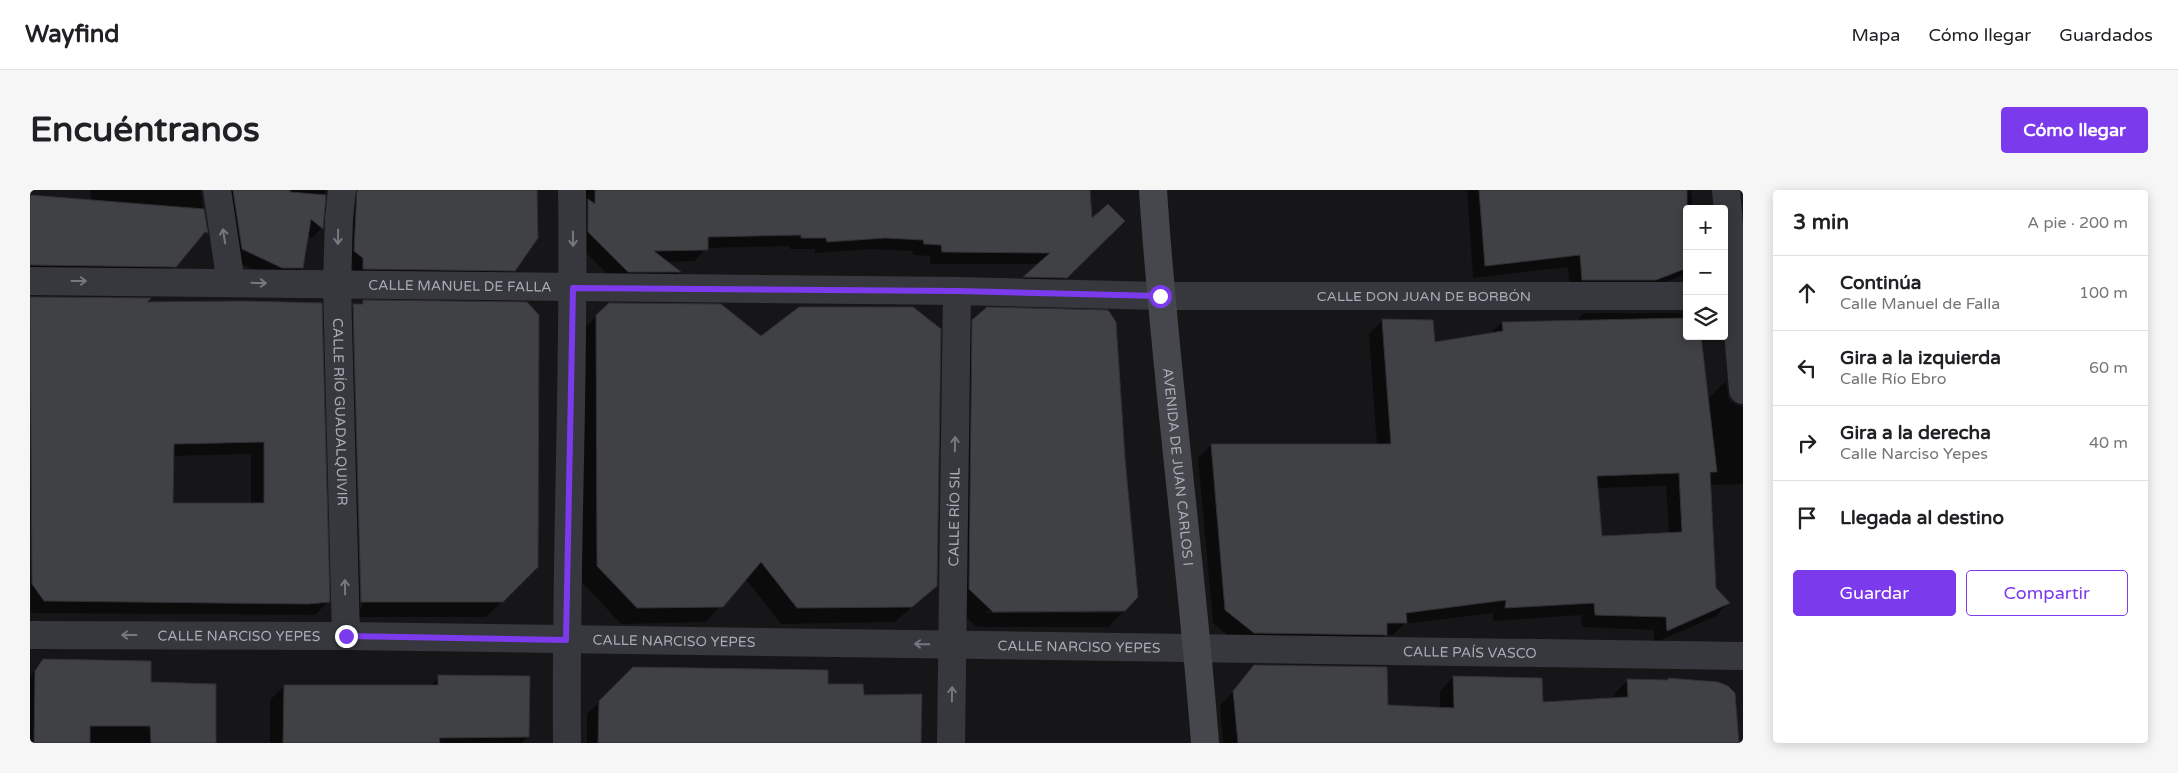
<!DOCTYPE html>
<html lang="es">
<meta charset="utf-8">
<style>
:root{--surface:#fff;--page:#f6f6f6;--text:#202124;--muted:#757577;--line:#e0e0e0;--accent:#7c3aed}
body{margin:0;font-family:"Varela Round",sans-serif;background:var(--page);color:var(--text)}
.controls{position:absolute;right:15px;top:15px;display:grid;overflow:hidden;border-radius:5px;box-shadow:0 2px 12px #0003}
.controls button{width:45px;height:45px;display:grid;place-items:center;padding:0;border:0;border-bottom:1px solid var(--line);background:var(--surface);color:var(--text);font:25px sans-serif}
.stop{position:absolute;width:15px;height:15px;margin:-11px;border:4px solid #7c3aed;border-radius:50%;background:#fff}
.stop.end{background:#7c3aed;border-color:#fff;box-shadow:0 1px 5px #0008}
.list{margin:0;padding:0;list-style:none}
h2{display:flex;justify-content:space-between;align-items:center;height:65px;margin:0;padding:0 20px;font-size:21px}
h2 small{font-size:16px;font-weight:400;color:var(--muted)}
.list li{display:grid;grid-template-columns:32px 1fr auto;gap:15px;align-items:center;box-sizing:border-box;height:75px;padding:0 20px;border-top:1px solid var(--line)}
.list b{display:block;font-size:19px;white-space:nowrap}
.list p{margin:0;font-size:16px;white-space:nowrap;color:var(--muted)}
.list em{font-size:16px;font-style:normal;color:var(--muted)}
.actions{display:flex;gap:10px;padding:15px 20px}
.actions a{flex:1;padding:11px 0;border:1px solid var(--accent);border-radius:5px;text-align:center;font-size:18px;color:var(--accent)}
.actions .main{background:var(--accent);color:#fff}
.icon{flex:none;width:28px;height:28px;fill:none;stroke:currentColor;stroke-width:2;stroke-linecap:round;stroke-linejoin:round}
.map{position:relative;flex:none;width:1713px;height:553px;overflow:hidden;border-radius:5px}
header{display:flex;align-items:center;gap:30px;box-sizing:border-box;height:70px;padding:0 25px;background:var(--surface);border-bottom:1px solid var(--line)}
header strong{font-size:24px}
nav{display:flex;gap:28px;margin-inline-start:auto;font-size:18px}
.intro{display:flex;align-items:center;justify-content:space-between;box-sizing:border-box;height:120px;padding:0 30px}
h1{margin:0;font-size:35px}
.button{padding:12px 22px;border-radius:5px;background:var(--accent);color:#fff;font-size:18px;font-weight:700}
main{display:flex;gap:30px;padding:0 30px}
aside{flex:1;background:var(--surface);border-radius:5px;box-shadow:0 2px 12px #0003}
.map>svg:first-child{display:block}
</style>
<header>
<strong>Wayfind</strong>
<nav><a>Mapa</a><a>Cómo llegar</a><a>Guardados</a></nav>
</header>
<div class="intro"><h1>Encuéntranos</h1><a class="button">Cómo llegar</a></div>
<main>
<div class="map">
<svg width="1713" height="553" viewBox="0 0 1713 553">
<rect width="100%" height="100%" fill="#161618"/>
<path fill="#0007" fill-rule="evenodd" d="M60 0H171L176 43 165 52 135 87 0 79V5L61 10Z
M188 0H295L292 38 282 48 277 45 272 78 261 88H241L202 69Z
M313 0H507L484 80 473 90 323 89V79L314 72Z
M554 0H1059L1060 30 1093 31 1024 99 983 98 1009 74H900V66L883 65 882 61 843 59 785 63V59H760V56L676 58 665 71 636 72 649 83 638 93H587L547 54Z
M1437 0H1661L1662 19H1657V83L1613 102H1540L1538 77 1443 88Z
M334 111 507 377 456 427H315L308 131 324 115H330ZM322 126H325L332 418H330Z
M0 112H214L298 412 285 425 1 423ZM221 264V314H142V266Z
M1554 123H1649L1657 130V146L1677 210 1696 191 1699 210 1706 215 1713 217V294L1680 295 1684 399 1698 413 1686 426 1624 453V440L1552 437 1551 425 1463 431V423L1374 434 1363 445H1355L1343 458 1211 456 1183 433 1168 268 1181 255 1347 256 1339 144 1352 131 1404 154 1459 144 1473 131H1547ZM1636 296 1639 344 1571 347 1567 298Z
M567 125 906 395 865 432 751 434 715 388 676 432 591 434 552 392 551 142Z
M943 131 1094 268 1107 406 1092 422V420L956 421V423H1092L1078 437H947L923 415 927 148Z
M14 471 119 493 185 553H0V486Z
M1225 476 1356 516 1410 518V501L1423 487 1512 513 1584 509V504L1598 490 1637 491 1639 489 1708 553H1193L1190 516Z
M603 479 797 496 890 553H557V524Z
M409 487 498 546 492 553H240V510L254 496 399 497Z"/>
<path fill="#404145" stroke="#303034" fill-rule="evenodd" d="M203 0H260V2L296 5 293 39 281 29 273 78H252L212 59Z
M327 0H507L508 48 485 81 333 79V68L324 61Z
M565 0H1060L1062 28 1078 14 1095 31 1037 88 993 87 1020 63 912 62 911 55 894 54 893 50 855 48 797 52 796 48H771V45L678 47V60L624 61 651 82H598L558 42V9L565 14Z
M1449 0H1657V78L1626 90H1552L1550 65 1455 76Z
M0 5 174 19 178 43 175 42 146 77 0 75Z
M0 107 121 108 117 112 214 111 292 113 300 412 278 414 14 411 2 394ZM234 252V313H143L144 254Z
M333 110 497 112 509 125 508 377 473 412H331L323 114H333Z
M579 113 691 114 731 146 769 117H883L911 139 907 396 882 417 767 418 731 372 693 417 607 418 567 376 566 125Z
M957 117 1078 120 1086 132 1095 268 1108 407 1095 421 963 422 939 399 942 130Z
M1657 128V146H1671L1687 282H1680L1686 398 1700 413 1637 441 1636 427 1565 425 1564 413 1475 418 1476 410 1376 423 1377 433H1357V445L1224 443 1195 420 1181 254H1361L1352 129 1403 130 1405 152 1473 141 1472 132ZM1649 283 1652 342 1572 346 1567 286Z
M13 469 121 471V492L186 494V553H121L120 536H60V553H4L5 481Z
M1224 475 1357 477 1358 515 1424 518 1423 486 1512 488 1513 512 1598 507 1597 489 1638 490V488L1688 492 1698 496 1705 503 1709 553H1208L1203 501Z
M603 477 798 480V494H833L834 505 892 504 891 553H568L569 511Z
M408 485 500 486 499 547 409 548 410 553H253L254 495H408Z"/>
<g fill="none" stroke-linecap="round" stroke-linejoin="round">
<g stroke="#37383d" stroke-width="28">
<path d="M187 0 201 93"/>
<path id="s1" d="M312 0 309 29 307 94 316 446"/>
<path d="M1696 0 1713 200"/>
<path id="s2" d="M0 91 927 101 1130 106H1657"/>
<path id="s3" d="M0 445 316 446 1713 466"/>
<path d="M537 553C535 369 545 184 542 0"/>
<path id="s4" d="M921 553 927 101"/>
</g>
<path stroke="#45474d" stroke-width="28" id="s5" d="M1123 0C1135 185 1161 368 1175 553"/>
</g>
<defs><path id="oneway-shaft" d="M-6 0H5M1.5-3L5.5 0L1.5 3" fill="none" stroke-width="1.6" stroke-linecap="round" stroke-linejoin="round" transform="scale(1.25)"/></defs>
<g stroke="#757881">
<use href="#oneway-shaft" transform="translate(194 46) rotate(-99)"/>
<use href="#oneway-shaft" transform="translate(308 47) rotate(91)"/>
<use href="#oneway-shaft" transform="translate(543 49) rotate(89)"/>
<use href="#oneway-shaft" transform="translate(49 91)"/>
<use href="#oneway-shaft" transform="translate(229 93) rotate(1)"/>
<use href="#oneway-shaft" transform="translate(925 254) rotate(-89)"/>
<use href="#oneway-shaft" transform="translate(315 397) rotate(-91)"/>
<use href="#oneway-shaft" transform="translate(99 445) rotate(-180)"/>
<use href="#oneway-shaft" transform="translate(892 454) rotate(-179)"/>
<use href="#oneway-shaft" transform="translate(922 504) rotate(-89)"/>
</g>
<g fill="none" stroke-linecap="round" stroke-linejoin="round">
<path stroke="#7c3aed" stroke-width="6" d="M316 446 536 450 543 98 927 101 1130 106"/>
</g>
<g text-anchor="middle" stroke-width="5" stroke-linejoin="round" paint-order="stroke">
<g font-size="14" fill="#a8adb8" stroke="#111113">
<text dy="5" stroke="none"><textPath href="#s2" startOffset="430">CALLE MANUEL DE FALLA</textPath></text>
<text dy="5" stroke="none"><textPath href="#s2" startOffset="1394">CALLE DON JUAN DE BORBÓN</textPath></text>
<text dy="5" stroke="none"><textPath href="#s1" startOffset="222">CALLE RÍO GUADALQUIVIR</textPath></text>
<text dy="5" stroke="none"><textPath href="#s5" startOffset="278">AVENIDA DE JUAN CARLOS I</textPath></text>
<text dy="5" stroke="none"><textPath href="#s4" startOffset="226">CALLE RÍO SIL</textPath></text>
<text dy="5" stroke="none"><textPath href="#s3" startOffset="209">CALLE NARCISO YEPES</textPath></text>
<text dy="5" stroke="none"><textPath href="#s3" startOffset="644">CALLE NARCISO YEPES</textPath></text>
<text dy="5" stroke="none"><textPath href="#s3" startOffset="1049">CALLE NARCISO YEPES</textPath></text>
<text dy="5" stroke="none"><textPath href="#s3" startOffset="1440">CALLE PAÍS VASCO</textPath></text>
</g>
</g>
</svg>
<div class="controls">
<button>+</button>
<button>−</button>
<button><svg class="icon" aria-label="layers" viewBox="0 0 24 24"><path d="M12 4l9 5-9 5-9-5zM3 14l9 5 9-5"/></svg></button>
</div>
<div class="stop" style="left:1130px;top:106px"></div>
<div class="stop end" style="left:316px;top:446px"></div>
</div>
<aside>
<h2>3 min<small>A pie · 200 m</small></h2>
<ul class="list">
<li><svg class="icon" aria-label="ahead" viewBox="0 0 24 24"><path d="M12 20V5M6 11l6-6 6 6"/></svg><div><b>Continúa</b><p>Calle Manuel de Falla</p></div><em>100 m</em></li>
<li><svg class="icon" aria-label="left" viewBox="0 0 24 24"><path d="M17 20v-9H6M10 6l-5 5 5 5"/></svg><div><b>Gira a la izquierda</b><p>Calle Río Ebro</p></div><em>60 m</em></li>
<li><svg class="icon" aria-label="right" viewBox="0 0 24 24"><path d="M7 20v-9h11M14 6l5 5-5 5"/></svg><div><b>Gira a la derecha</b><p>Calle Narciso Yepes</p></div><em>40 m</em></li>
<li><svg class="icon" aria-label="arrive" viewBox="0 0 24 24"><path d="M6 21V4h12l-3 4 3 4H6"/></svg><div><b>Llegada al destino</b></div></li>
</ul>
<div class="actions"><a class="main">Guardar</a><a>Compartir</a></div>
</aside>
</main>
